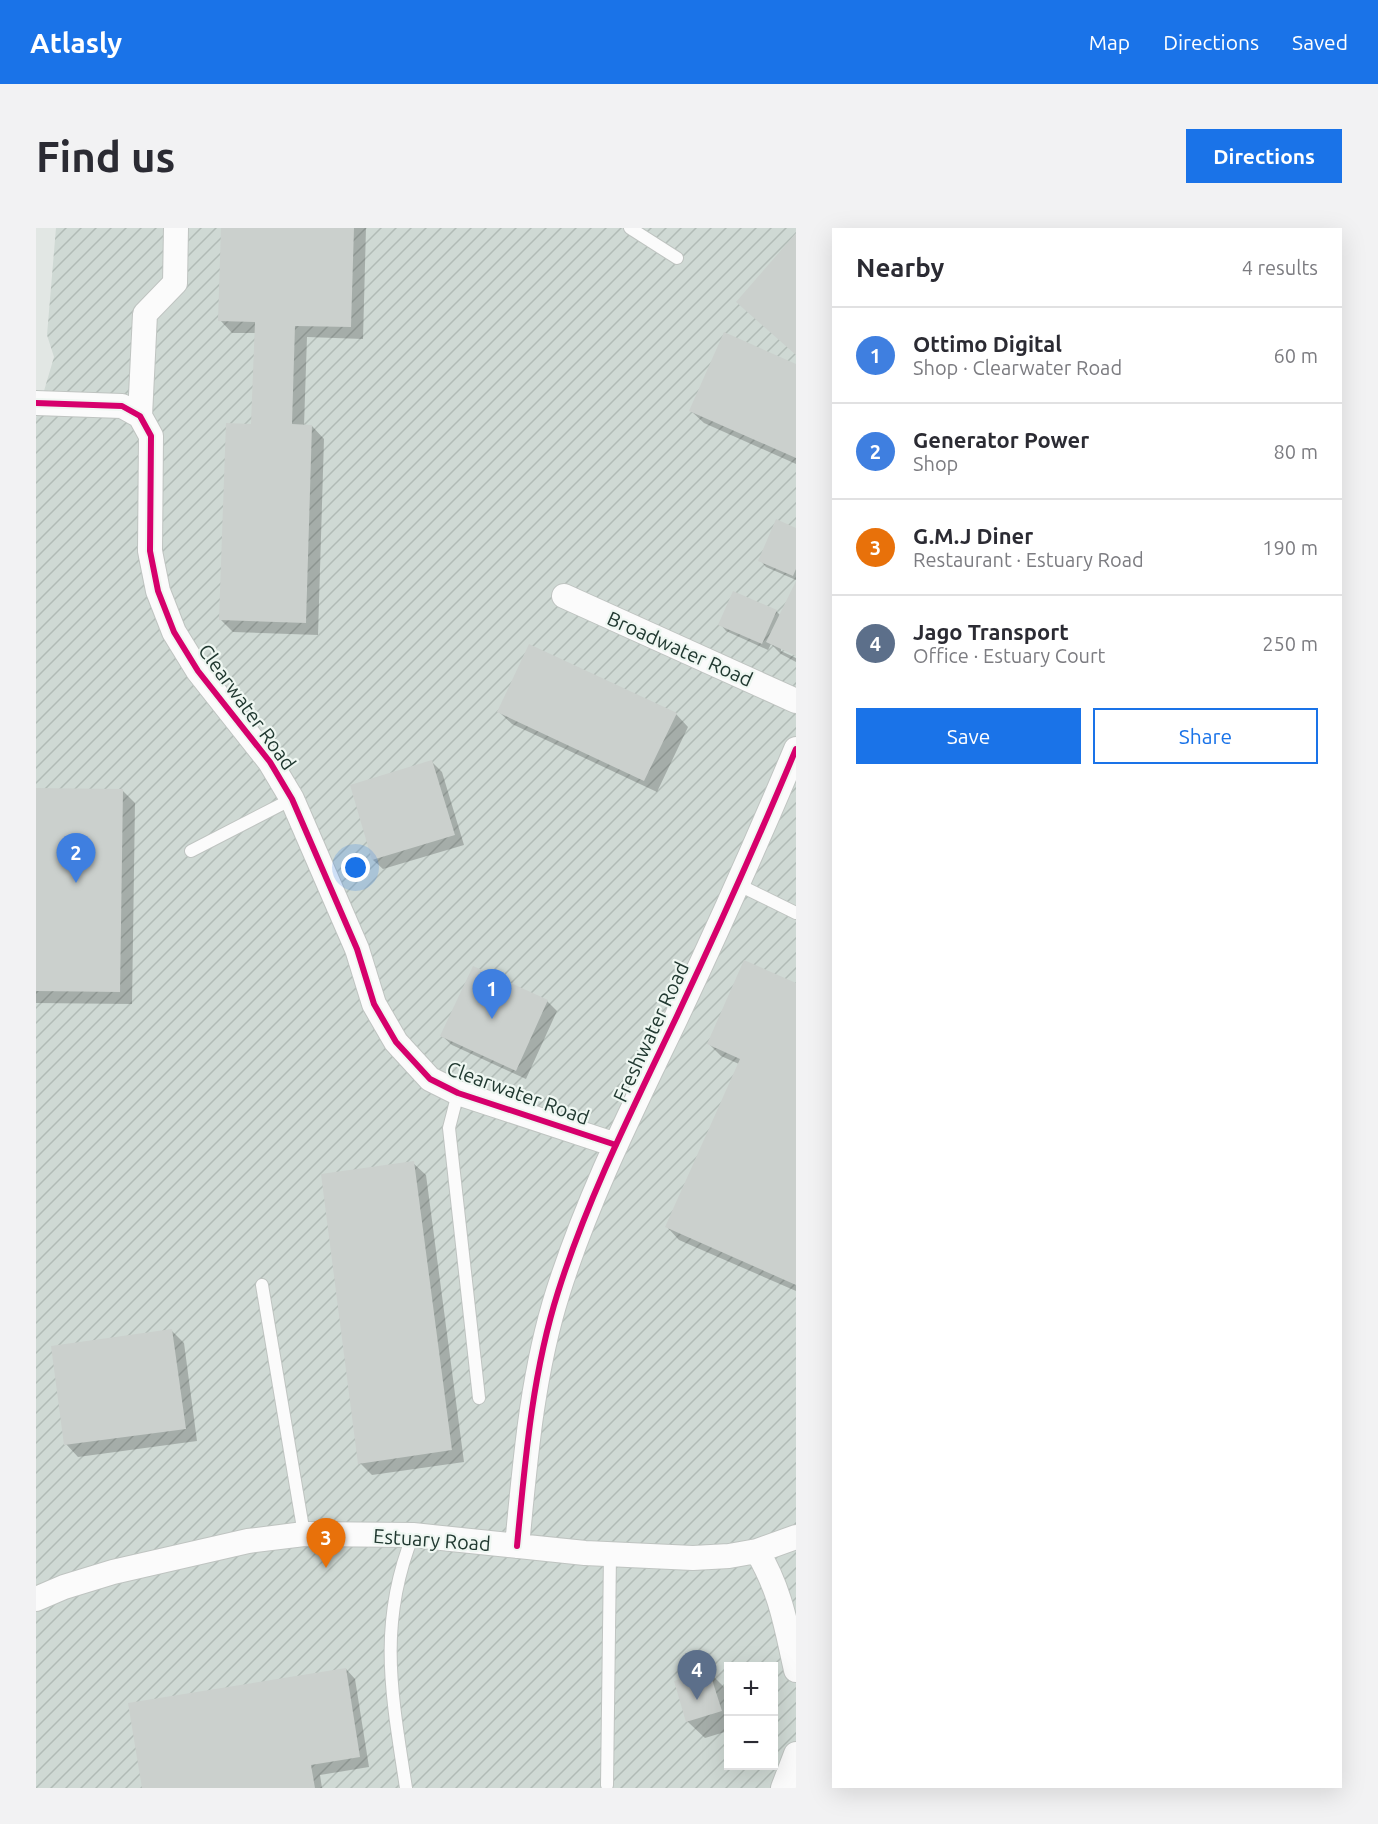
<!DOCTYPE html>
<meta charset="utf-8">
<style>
:root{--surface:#fff;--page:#f2f2f3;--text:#2b2b33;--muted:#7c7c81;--line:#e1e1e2;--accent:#1a73e8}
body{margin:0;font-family:Ubuntu,sans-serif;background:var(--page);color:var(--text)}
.controls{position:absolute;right:18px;bottom:18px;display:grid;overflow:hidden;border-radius:0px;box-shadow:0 6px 24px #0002}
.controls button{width:54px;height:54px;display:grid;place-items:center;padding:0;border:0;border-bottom:2px solid var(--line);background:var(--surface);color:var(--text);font:30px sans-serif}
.you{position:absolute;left:320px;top:640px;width:21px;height:21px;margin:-15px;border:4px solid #fff;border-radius:50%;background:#1a73e8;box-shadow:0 0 0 9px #1a73e833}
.badge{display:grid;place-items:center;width:39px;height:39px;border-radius:50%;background:var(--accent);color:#fff;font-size:20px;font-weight:700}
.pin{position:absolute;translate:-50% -50px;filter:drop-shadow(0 2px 3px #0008)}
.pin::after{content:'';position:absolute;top:32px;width:21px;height:18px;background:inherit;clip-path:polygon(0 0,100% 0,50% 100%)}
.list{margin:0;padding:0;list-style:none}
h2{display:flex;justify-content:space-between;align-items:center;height:78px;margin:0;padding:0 24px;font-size:26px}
h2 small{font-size:20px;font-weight:400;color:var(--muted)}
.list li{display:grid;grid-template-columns:39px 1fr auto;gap:18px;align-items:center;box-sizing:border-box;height:96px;padding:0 24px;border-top:2px solid var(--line)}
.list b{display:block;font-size:22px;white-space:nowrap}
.list p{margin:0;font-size:20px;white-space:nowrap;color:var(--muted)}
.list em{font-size:20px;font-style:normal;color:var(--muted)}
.actions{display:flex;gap:12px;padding:18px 24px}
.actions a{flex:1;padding:14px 0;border:2px solid var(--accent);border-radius:0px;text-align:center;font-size:21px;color:var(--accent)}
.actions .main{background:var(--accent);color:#fff}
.map{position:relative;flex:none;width:760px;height:1560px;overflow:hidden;border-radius:0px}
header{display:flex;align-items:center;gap:36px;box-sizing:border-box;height:84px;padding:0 30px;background:var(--accent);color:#fff}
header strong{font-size:28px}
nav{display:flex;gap:33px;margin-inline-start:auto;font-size:21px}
.intro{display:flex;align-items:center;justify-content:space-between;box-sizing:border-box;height:144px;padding:0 36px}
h1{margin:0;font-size:42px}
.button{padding:15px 27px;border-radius:0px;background:var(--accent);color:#fff;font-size:21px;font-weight:700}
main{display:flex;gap:36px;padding:0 36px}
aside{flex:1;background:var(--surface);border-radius:0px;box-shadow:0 6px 24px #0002}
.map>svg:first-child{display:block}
</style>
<header>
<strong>Atlasly</strong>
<nav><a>Map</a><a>Directions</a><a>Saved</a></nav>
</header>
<div class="intro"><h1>Find us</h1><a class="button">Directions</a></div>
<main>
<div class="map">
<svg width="760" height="1560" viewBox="0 0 760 1560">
<defs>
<pattern id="industrial-furrows" width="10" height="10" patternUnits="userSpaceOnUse" patternTransform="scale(1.5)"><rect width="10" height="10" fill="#cfd9d4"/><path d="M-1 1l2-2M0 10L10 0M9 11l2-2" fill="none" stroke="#b1bbb6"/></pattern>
</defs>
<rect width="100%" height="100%" fill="#e2e7e4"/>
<path fill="url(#industrial-furrows)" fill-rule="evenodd" d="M20 0H760V1560H0V190L18 129 11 107ZM692 1438H738V1538H692Z"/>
<path fill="#0003" d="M187 0H330L327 111 271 109 268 198H276L288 211 282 407 197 404 185 392 217 197 220 105H196L184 92Z
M760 138V236L668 195 655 183Z
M760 301V352L730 339 724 332Z
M740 383 745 388V423L760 430V434L745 426 735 416 732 422 690 403 684 396Z
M463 484 640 486 652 499 621 564 476 496Z
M396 534 406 544 428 617 347 641 337 632Z
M0 561 86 562 99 575 96 776 0 775Z
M438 740 511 773 521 783 490 851 416 817 406 808Z
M760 756V1063L643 1012 631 999 703 836 685 828 673 816Z
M377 935 390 947 428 1234 336 1247 324 1235Z
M136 1103 148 1115 161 1213 42 1229 30 1216Z
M310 1441 319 1451 333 1539 284 1547 286 1560H107Z
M673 1444 690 1461 692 1503 669 1510 652 1494 640 1454Z"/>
<path fill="#cbd0cd" d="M185 0H318L315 99 259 98 256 196 276 197 270 395 183 392 190 195 215 196 219 94 182 93Z
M760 5V127L700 74Z
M688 104 760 136V230L653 183Z
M740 291 760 300V341L757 348 722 333Z
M760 353V428L730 414Z
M697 363 741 382 726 416 682 397Z
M493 416 641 485 608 553 461 484Z
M396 532 419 607 336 632 314 557Z
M0 560 87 561 84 764 0 763Z
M708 732 760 755V1057L629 999 704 831 671 816Z
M437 738 512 772 480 843 404 808Z
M378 933 416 1222 322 1236 285 946Z
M136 1101 150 1201 28 1217 15 1118Z
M310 1440 324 1529 275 1537 279 1560H106L92 1475Z
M673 1442 686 1483 650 1494 638 1453Z"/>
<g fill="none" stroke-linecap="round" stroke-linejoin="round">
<defs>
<path id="service" d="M594 0 641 30
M155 623 256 571
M703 657 760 685
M422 865 413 900 443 1170
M226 1057 268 1306
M571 1557 574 1327
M370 1560C356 1468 341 1397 377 1307"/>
<path id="minor" d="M0 175 86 178 104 188 115 208 114 323 122 363 138 404 162 443 234 534 256 571 321 721 338 776 360 814 394 851 422 865 580 917
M104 188 109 86 139 55 140 0
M528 368 760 473
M481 1318C489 1234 496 1146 522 1064 552 969 597 880 640 790 682 701 722 612 760 521
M721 1323C745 1363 750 1398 760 1442
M0 1371 28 1359 77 1344 212 1313 268 1306 377 1307 549 1325 657 1330 693 1328 721 1323 760 1309
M747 1560 760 1526"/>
</defs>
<use href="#service" stroke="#bfc4c1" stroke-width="14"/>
<use href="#minor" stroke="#bfc4c1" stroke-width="26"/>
<use href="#service" stroke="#fbfbfb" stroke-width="12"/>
<use href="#minor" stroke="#fbfbfb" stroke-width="24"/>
<defs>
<path id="cycleway" d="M0 175 86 178 104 188 115 208 114 323 122 363 138 404 162 443 234 534 256 571 321 721 338 776 360 814 394 851 422 865 580 917
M481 1318C489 1234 496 1146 522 1064 552 969 597 880 640 790 682 701 722 612 760 521"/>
</defs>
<use href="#cycleway" stroke="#eff7f2" stroke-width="10"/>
<use href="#cycleway" stroke="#d6006c" stroke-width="6"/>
</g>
<g text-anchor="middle" stroke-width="4.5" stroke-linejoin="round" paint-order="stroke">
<g font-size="20" fill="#213931" stroke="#eff7f2">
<text transform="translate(644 421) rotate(24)" y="7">Broadwater Road</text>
<text transform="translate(211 479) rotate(54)" y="7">Clearwater Road</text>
<text transform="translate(615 804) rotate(-65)" y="7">Freshwater Road</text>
<text transform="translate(482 865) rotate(20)" y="7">Clearwater Road</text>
<text transform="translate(396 1312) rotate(4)" y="7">Estuary Road</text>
</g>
</g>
</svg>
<div class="controls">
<button>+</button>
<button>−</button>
</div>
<div class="you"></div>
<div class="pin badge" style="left:456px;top:791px;background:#3f7fe0">1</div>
<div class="pin badge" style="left:40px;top:655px;background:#3f7fe0">2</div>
<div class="pin badge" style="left:290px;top:1340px;background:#e8710a">3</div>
<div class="pin badge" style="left:661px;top:1472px;background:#5c6f8a">4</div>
</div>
<aside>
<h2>Nearby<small>4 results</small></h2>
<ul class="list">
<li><span class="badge" style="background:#3f7fe0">1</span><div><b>Ottimo Digital</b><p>Shop · Clearwater Road</p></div><em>60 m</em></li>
<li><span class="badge" style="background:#3f7fe0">2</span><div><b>Generator Power</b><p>Shop</p></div><em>80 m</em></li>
<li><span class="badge" style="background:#e8710a">3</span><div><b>G.M.J Diner</b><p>Restaurant · Estuary Road</p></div><em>190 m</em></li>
<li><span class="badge" style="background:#5c6f8a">4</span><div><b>Jago Transport</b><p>Office · Estuary Court</p></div><em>250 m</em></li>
</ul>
<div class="actions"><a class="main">Save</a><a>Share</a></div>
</aside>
</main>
